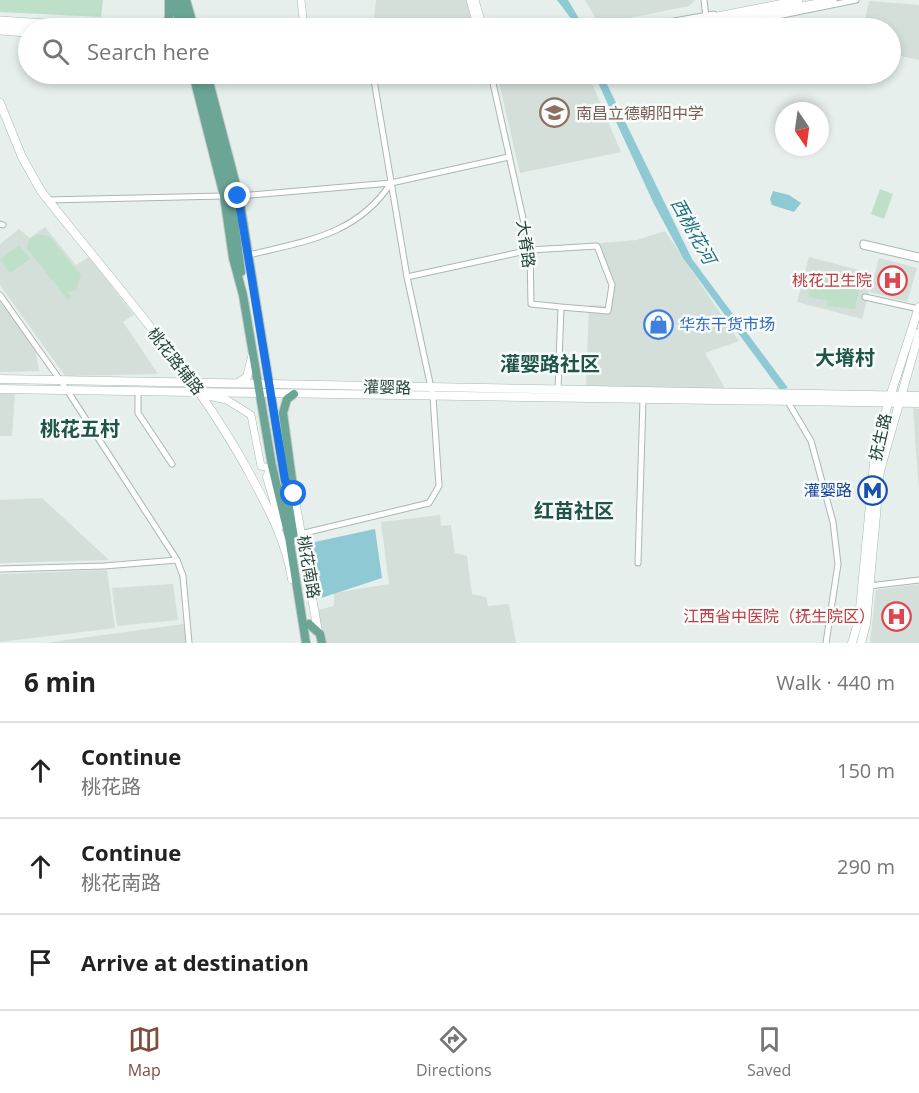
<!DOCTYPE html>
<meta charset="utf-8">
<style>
:root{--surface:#fff;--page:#f2f2f2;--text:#222;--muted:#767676;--line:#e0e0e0;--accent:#804e3d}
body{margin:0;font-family:"Open Sans","Noto Sans SC",sans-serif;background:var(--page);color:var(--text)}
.compass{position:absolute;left:775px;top:102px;width:54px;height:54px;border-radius:50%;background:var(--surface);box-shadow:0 3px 9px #0003;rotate:167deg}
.stop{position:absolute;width:18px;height:18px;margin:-14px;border:4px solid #1a73e8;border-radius:50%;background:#fff}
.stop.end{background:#1a73e8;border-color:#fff;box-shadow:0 2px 6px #0008}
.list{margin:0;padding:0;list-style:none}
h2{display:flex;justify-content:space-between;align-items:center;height:78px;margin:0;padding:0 24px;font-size:26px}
h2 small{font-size:20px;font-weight:400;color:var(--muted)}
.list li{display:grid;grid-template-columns:39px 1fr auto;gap:18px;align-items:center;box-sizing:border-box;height:96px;padding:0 24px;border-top:2px solid var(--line)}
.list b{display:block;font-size:22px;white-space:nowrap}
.list p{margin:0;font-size:20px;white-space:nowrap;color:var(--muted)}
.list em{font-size:20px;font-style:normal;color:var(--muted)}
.icon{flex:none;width:33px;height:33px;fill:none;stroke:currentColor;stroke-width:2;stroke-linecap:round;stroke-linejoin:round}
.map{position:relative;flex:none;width:919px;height:643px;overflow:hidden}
.search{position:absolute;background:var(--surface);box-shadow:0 3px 9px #0003;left:18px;right:18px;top:18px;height:66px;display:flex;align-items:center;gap:15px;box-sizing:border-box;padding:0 21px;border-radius:33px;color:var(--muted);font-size:22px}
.sheet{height:366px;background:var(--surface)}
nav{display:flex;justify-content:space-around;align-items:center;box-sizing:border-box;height:84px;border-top:2px solid var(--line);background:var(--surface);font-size:16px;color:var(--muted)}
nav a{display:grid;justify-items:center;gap:3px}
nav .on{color:var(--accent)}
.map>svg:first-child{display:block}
</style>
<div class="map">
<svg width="919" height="643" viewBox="0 0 919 643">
<rect width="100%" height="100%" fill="#e6efeb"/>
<path fill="#d4dfda" d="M376 0H466L475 28H373Z
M585 0H695L689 6 599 24Z
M869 1 919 5V60L891 54 890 28H863Z
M497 74H588L621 152 520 173Z
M45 227 76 265 89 257 134 315 123 322 158 374 65 376 0 285V244L19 229 30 238Z
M665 231 739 341 705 353 726 390 586 388 589 305 612 306 600 243 637 240Z
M809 257 874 274 862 319 797 302Z
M879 258 917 268 907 302 870 292Z
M0 302 35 349 39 371 0 372Z
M0 394H15L12 436H0Z
M913 408 919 409V491Z
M42 498 109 560 0 563V500Z
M440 515 441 526 451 525 455 553 467 556 472 594 486 597 488 606 509 604 516 643H324L318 610 334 606V593L389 584 381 522Z
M107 570 115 628 0 642V574Z
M173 584 178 620 117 626 112 588Z
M919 584V643H870L876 590Z
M184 624 186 643H45Z"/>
<path fill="#bfe0c8" d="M0 0H103L101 17 0 12Z
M880 189 893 194 884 219 871 214Z
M37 234 49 236 81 275 76 291 67 292 71 298 68 300 27 249 29 239Z
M19 245 30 259 10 273 0 259Z
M814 271 861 282 855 309 827 306 828 301 808 297Z"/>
<path fill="#8ec9d4" d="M557 0H568L584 27 578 28Z
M594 74H602L692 259 788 388 780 390 683 258 654 204Z
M773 191 789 195 801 203 794 212 772 205 770 199Z
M375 529 382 578 321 598 310 543Z"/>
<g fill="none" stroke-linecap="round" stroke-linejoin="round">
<defs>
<path id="minor" d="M704 0 706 17
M634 28 714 14
M719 28 856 0
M491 74 530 250 531 304 561 307 558 390
M239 196 391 183 509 157
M47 200 224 196
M0 224 3 225
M249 255C306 241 357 235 391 183
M919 256 863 243V246L919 259
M407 277 530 250 597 246 612 285 608 311 561 307
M0 295 67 390 177 560 183 576 189 643
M865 297 919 309
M138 391V413L172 464
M788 402 811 441 833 522 838 564 826 643
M300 534 429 503 439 486 433 397 407 277 373 74
M638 563 643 400
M0 569 104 566 177 560
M869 586 919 580"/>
<path id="tertiary" d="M301 0 304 28
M470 0 478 28
M475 0 483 28
M0 20 122 28
M0 26 33 28
M656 28 799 0
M689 28 833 0
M0 31 28 33
M203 395 227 400 251 415 261 466 265 467"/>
<path id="secondary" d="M0 103 22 157 41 191C114 284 196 373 252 478 270 511 286 542 292 579
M0 379 919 396
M238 383 247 377 252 357
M0 389 919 403
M272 466 267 477 281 525
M291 489 294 494 318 632
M852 643 859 619 875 453 888 403 919 307
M861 643 866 624 880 471 919 333"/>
<path id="primary" d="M173 0 181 28
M179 0 188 28
M186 0 194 28
M165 28 169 17V0
M193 74 224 196 233 258 243 295 272 466 289 537 306 643
M200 74 231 197 241 272
M207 74 239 196 294 538
M294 494 283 413 287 399 294 394
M309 624 320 634 322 643"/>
</defs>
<use href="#minor" stroke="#a8b8b2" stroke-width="7"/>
<use href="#tertiary" stroke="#a8b8b2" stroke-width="8"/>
<use href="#secondary" stroke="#a4bbb3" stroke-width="9"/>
<use href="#primary" stroke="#c2cac8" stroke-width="10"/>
<use href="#minor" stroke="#fff" stroke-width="5"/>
<use href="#tertiary" stroke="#fff" stroke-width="7"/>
<use href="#secondary" stroke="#fff" stroke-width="8"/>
<use href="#primary" stroke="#6aa596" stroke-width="8"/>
</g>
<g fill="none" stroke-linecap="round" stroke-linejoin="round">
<path stroke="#1a73e8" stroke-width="8" d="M238 196 285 480 294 494"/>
</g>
<defs>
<symbol id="school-ring" viewBox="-11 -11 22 22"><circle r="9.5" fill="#f7fbf9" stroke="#8d6e63" stroke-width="1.5"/><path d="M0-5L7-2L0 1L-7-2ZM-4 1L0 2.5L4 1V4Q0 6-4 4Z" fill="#8d6e63"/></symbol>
<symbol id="hospital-ring" viewBox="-11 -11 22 22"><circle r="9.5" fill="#f7fbf9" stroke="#e0444e" stroke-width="1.5"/><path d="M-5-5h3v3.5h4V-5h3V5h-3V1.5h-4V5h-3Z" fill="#e0444e"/></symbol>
<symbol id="shop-ring" viewBox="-11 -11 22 22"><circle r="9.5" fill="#f7fbf9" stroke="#3f7fe0" stroke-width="1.5"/><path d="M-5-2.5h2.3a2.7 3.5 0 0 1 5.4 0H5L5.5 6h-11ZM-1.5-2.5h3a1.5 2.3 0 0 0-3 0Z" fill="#3f7fe0"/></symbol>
<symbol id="metro-ring" viewBox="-11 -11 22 22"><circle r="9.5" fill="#f7fbf9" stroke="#1a4fb4" stroke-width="1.5"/><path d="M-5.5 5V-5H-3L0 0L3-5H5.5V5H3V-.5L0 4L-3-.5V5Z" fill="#1a4fb4"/></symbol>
</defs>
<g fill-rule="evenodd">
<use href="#school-ring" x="538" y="96" width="33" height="33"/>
<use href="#hospital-ring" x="876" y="264" width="33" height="33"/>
<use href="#shop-ring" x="642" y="308" width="33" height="33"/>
<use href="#metro-ring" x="856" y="474" width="33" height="33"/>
<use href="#hospital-ring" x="880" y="600" width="33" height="33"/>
</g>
<g text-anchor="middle" stroke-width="5" stroke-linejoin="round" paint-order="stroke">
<g font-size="16" fill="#785e54" stroke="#f7fbf9" text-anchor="start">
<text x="576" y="119">南昌立德朝阳中学</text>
</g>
<g font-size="16" fill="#24423a" stroke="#f7fbf9">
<text transform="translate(526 244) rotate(82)" y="6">大脊路</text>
<text transform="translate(176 361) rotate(52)" y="6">桃花路辅路</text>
<text transform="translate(387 387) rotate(1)" y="6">灌婴路</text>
<text transform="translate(880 437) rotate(-77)" y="6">抚生路</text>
<text transform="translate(309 567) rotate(80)" y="6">桃花南路</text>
</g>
<g font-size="16" fill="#be3a42" stroke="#f7fbf9" text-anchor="end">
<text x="872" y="286">桃花卫生院</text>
<text x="875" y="622">江西省中医院（抚生院区）</text>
</g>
<g font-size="16" fill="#366cbe" stroke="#f7fbf9" text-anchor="start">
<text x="679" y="330">华东干货市场</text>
</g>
<g font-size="16" fill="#164399" stroke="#f7fbf9" text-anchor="end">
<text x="852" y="496">灌婴路</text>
</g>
<g font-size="18" font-style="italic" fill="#1c6f80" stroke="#f7fbf9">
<text transform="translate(693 231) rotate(61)" y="6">西桃花河</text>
</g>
<g font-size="20" font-weight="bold" fill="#1f5548" stroke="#f7fbf9">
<text x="845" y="365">大塉村</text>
<text x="550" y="371">灌婴路社区</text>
<text x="80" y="436">桃花五村</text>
<text x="574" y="518">红苗社区</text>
</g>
</g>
</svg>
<svg class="compass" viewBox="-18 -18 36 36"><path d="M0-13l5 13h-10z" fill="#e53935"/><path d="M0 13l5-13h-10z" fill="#767676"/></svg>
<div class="stop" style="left:294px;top:494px"></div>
<div class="stop end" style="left:238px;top:196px"></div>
<div class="search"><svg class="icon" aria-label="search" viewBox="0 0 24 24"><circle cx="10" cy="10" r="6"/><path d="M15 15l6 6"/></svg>Search here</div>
</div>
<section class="sheet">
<h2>6 min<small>Walk · 440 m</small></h2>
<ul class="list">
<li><svg class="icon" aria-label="ahead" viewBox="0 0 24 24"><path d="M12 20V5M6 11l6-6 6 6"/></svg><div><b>Continue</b><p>桃花路</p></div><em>150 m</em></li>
<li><svg class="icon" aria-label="ahead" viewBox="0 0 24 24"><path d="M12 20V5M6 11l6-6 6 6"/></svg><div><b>Continue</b><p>桃花南路</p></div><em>290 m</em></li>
<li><svg class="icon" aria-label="arrive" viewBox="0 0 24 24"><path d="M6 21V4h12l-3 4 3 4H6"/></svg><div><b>Arrive at destination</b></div></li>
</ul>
</section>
<nav>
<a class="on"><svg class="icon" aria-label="map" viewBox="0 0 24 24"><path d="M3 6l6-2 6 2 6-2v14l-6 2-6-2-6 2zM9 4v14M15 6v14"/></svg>Map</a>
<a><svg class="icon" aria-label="directions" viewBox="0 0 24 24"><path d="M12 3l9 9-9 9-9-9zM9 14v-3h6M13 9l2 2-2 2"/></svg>Directions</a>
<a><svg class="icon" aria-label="saved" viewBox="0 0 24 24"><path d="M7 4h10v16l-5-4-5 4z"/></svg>Saved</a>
</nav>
